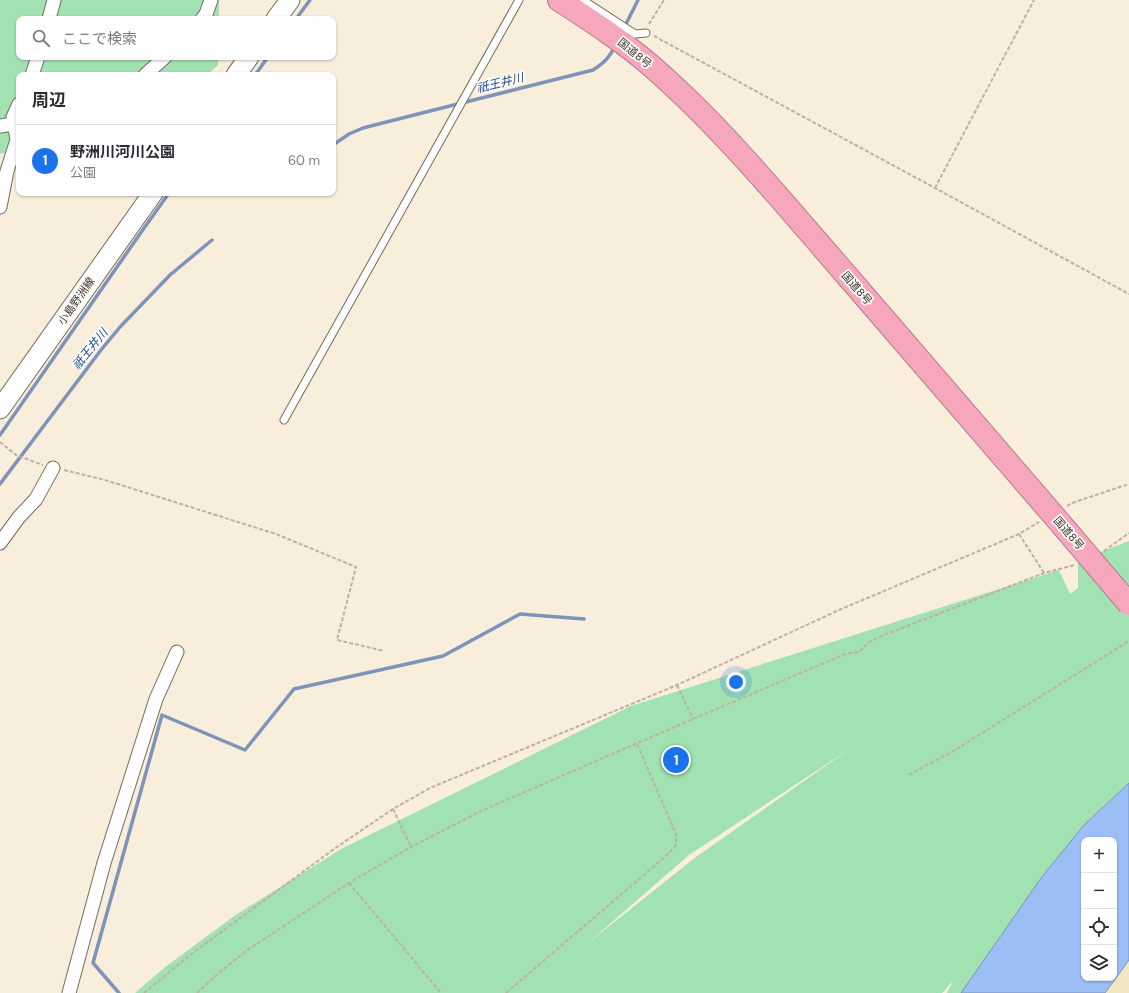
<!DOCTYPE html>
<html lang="ja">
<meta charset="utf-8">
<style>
:root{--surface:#fff;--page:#f7f7f7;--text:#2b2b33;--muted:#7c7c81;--line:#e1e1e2;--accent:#1a73e8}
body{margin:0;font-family:"DM Sans","Noto Sans JP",sans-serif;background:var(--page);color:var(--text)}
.controls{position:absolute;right:12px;bottom:12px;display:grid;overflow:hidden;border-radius:8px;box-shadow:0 1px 3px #0004}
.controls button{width:36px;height:36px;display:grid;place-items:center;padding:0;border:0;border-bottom:1px solid var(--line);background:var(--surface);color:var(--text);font:20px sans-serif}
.you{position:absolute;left:736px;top:682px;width:14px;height:14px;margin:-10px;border:3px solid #fff;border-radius:50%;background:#1a73e8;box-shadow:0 0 0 6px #1a73e833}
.badge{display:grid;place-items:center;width:26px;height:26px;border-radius:50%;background:var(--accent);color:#fff;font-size:13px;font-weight:700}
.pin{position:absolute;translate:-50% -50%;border:2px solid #fff;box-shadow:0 1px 4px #0006}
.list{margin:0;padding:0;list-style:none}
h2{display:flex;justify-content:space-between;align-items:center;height:52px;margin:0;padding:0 16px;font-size:17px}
h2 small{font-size:13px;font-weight:400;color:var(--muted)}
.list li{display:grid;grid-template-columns:26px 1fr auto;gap:12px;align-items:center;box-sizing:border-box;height:72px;padding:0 16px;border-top:1px solid var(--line)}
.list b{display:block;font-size:15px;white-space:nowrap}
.list p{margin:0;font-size:13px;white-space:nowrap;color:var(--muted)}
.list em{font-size:13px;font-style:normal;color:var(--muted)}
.icon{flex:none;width:22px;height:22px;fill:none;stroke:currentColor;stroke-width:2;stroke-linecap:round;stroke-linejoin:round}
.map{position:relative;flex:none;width:1129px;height:993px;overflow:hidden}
.search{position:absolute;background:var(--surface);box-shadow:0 1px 3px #0004;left:16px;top:16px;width:320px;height:44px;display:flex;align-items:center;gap:10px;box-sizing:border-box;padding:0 14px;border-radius:8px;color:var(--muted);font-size:15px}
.panel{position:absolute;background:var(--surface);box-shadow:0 1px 3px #0004;left:16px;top:72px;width:320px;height:124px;border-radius:8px}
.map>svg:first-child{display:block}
</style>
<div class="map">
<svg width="1129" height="993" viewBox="0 0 1129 993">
<rect width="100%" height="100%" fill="#f9eedc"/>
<path fill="#a2e1b1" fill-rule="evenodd" d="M0 0H219V19H19V57H218V65L207 75H19V149L0 154Z
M1129 541V783L1084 825 1041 878 961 993H947L953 981 942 993H135L164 968 237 914 343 848 631 706 1059 570 1070 594 1078 588V561ZM851 748 696 857 588 943 689 855Z"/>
<path fill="#f0e6c1" d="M1129 960V993H1105Z"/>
<path fill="#9bbef5" stroke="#7d94b8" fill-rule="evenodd" d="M1129 783V960L1105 993H961L1041 878 1084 825ZM1084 840H1114V978H1084Z"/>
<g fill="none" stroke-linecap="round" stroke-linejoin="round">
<path stroke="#7d94b8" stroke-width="3.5" d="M296 19 310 0
M624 28 638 0
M255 75 268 57
M333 145 349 134 363 128 418 114 593 70C604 63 610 57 615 46
M0 435 142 231 169 193
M0 484 101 350 120 327 170 275 212 240
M119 993 93 963 162 715 245 750 294 689 443 656 520 614 584 619"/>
<defs>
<path id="lane" d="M583 0 635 34 646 33
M284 420 519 0"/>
<path id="street" d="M49 19 54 0
M202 19 206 14 211 0
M32 75 38 57
M145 75 165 57
M0 126 19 123
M0 207 7 171 17 140 13 117 19 104
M0 543 19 517 36 499 53 468
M69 993 104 863 156 699 177 652"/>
<path id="secondary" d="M276 19 290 0
M236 75 249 57
M0 409 153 193"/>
<path id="highway" d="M559 0C593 22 627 44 657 71 727 133 787 207 848 277 919 360 991 442 1061 524"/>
</defs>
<use href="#lane" stroke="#746b5b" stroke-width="9"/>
<use href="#street" stroke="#746b5b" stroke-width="15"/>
<use href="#secondary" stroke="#746b5b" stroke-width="21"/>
<use href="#highway" stroke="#b37e89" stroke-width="24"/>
<path stroke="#bbb2a3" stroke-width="2" stroke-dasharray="4 2" stroke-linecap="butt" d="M649 24 664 0
M654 36 935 188 1129 294
M935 188 1034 0
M0 442 16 455 43 465
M64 470 105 480 276 534 356 567 337 640 384 651
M1067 506 1072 503 1129 484
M1019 534 1044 573
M1104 551 1129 533
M677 685 693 719
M909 775 955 750 1129 641
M393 809 411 847
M349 883 441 993
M144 993 190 955 334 849 393 809 430 788 677 685 839 610 1019 534 1039 522
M197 993 213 978 246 951 349 883 411 847 481 811 693 719 845 654 859 652 869 642 884 635 1044 573 1075 565
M506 993 666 856 676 845V834L637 744"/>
<use href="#lane" stroke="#fff" stroke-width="7"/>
<use href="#street" stroke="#fff" stroke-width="13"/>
<use href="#secondary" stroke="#fff" stroke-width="19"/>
<use href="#highway" stroke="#f6a7bc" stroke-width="22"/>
<defs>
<path id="highway-bridge" d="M1061 524 1129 604"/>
</defs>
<use href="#highway-bridge" stroke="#b37e89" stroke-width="24" stroke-linecap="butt"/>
<use href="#highway-bridge" stroke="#f6a7bc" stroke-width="22"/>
</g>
<g text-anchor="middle" stroke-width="3.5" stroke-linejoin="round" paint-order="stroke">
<g font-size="11" fill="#36322b" stroke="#fffdf9">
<text transform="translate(635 53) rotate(39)" y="4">国道8号</text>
<text transform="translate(857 288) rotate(49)" y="4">国道8号</text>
<text transform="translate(76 301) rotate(-55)" y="4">小島野洲線</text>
<text transform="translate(1069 533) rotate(49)" y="4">国道8号</text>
</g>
<g font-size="12" font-style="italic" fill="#184a98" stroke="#fffdf9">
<text transform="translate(500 83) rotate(-14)" y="4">祇王井川</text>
<text transform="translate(90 349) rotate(-51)" y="4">祇王井川</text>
</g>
</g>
</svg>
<div class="controls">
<button>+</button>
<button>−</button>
<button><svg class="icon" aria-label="locate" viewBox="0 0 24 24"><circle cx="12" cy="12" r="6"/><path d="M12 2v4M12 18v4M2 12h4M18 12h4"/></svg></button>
<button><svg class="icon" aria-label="layers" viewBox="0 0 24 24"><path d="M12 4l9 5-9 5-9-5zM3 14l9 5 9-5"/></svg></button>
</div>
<div class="you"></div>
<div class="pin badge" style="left:676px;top:760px">1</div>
<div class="search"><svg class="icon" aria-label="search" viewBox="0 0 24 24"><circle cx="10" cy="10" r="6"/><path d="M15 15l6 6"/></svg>ここで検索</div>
<section class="panel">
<h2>周辺<small></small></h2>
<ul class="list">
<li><span class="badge">1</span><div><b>野洲川河川公園</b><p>公園</p></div><em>60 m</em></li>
</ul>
</section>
</div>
